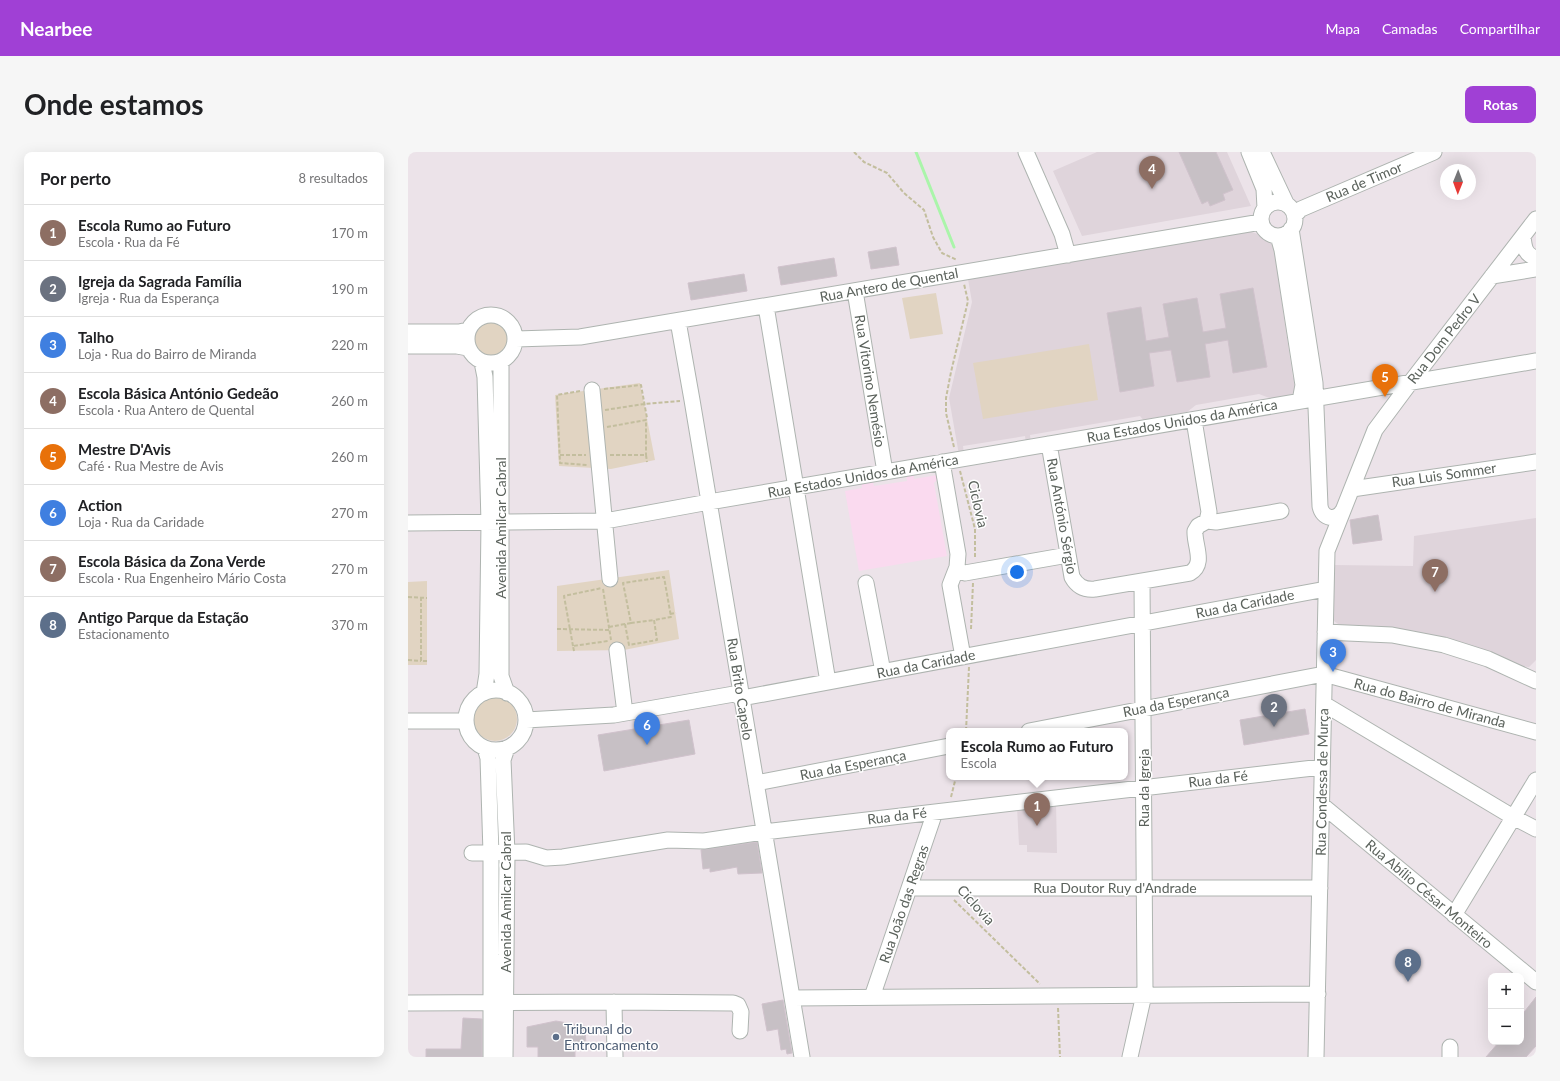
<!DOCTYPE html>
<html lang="pt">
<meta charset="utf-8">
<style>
:root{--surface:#fff;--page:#f6f6f6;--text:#202124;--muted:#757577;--line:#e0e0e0;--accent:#a040d5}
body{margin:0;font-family:Lato,sans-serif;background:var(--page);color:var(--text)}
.controls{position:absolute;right:12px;bottom:12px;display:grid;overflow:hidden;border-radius:8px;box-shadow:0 4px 16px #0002}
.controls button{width:36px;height:36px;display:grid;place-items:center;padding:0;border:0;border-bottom:1px solid var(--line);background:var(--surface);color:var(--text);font:20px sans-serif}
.compass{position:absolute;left:1032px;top:12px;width:36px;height:36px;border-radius:50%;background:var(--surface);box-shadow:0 4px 16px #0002;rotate:181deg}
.you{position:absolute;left:609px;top:420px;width:14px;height:14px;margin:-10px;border:3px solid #fff;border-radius:50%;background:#1a73e8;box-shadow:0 0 0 6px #1a73e833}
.badge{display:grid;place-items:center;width:26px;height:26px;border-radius:50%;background:var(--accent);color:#fff;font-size:13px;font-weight:700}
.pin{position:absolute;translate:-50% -33px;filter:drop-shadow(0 1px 2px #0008)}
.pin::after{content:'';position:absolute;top:21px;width:14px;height:12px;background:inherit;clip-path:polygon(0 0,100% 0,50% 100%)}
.popup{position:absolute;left:538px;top:576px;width:182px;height:52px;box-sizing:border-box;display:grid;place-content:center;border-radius:8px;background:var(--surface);filter:drop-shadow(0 1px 3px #0005);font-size:13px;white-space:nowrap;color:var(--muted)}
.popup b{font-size:15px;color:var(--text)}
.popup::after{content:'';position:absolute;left:50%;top:100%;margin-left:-8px;border:8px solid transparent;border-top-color:var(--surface)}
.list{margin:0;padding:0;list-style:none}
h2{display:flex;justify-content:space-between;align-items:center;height:52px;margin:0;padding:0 16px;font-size:17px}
h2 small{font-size:13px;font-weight:400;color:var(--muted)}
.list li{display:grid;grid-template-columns:26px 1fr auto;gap:12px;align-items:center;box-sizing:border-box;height:56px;padding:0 16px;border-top:1px solid var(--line)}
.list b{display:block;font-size:15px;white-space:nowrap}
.list p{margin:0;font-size:13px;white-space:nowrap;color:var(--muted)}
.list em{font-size:13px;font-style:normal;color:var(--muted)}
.map{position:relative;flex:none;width:1128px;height:905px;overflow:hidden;border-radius:8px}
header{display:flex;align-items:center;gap:24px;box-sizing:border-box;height:56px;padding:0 20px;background:var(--accent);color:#fff}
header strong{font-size:19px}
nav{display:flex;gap:22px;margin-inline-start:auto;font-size:14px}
.intro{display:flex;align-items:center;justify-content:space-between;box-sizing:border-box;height:96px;padding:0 24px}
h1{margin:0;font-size:28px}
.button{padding:10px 18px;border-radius:8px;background:var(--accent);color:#fff;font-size:14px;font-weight:700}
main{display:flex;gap:24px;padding:0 24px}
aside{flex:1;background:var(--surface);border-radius:8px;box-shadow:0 4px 16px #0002}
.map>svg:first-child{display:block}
</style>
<header>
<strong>Nearbee</strong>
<nav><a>Mapa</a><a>Camadas</a><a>Compartilhar</a></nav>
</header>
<div class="intro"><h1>Onde estamos</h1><a class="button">Rotas</a></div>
<main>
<aside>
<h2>Por perto<small>8 resultados</small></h2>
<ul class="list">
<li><span class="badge" style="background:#8d6e63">1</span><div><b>Escola Rumo ao Futuro</b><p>Escola · Rua da Fé</p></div><em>170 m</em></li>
<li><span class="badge" style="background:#6b7280">2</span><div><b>Igreja da Sagrada Família</b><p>Igreja · Rua da Esperança</p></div><em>190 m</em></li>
<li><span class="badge" style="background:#3f7fe0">3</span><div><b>Talho</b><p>Loja · Rua do Bairro de Miranda</p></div><em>220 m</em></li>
<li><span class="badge" style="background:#8d6e63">4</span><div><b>Escola Básica António Gedeão</b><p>Escola · Rua Antero de Quental</p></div><em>260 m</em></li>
<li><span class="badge" style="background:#e8710a">5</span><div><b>Mestre D'Avis</b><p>Café · Rua Mestre de Avis</p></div><em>260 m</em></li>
<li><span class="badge" style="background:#3f7fe0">6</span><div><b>Action</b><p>Loja · Rua da Caridade</p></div><em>270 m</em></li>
<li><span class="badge" style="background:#8d6e63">7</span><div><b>Escola Básica da Zona Verde</b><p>Escola · Rua Engenheiro Mário Costa</p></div><em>270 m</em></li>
<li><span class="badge" style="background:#5c6f8a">8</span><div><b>Antigo Parque da Estação</b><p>Estacionamento</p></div><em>370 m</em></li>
</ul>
</aside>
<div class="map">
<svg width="1128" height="905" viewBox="0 0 1128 905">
<rect width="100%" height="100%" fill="#ece3e9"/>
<path fill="#fadaef" d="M505 320 506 327 529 323 532 325 526 331 539 404 451 419 437 339 454 336 453 329 464 327 466 334 499 329 498 321Z"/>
<path fill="#dfd4db" d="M689 0H819L843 54 674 84 645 19Z
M840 79 850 82 865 93 873 124 870 125 885 226 889 225V242L869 249 851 242 788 253 779 260 745 266 746 270 738 271 732 264 622 283 623 291H618L617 284 555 294 556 302 551 303 541 246 564 150 560 127Z
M1128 366V508L1121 515 1112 514 933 474 926 469V413L1005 414 1006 384Z
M648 650 649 701 619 700V693H611L609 655Z"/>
<path fill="#e1d4c2" d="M528 141 535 182 502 187 494 146Z
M63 186a19 19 0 1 1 38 0a19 19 0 1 1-38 0Z
M681 192 690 248 575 267 565 211Z
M232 231 247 308 203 317 151 314 147 243Z
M261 418 271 487 216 498 149 499V434Z
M19 429V513H0V430Z
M65 567a22 22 0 1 1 44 0a22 22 0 1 1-44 0Z"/>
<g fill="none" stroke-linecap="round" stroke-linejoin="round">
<path stroke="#aaf5aa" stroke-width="3" d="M508 0 546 95"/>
</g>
<path fill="#c7c0c5" stroke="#d0c2cc" d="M771 0H808L825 38 815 42 817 48 802 54 800 49 794 52Z
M488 95 491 113 463 117 460 100Z
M426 106 429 124 373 133 370 115Z
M336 122 339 139 283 148 280 131Z
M845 136 859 215 825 221 820 188 797 192 802 225 769 230 763 198 741 201 746 234 712 240 699 161 733 155 738 189 761 185 755 152 789 146 795 180 818 176 812 142Z
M970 363 974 388 945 392 942 368Z
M897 557 901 582 836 593 832 568Z
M281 568 287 602 196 619 190 583Z
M349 690 354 721 330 722 329 715 302 720V716L295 717 293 698Z
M1128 845V894L1118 905H1078L1091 890H1113V864Z
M375 848 384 901 379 902 378 897 373 898 370 877 359 879 354 852Z
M55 866 74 867V905H18V897H53Z
M148 869 177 874 178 894H167V905H130V895H119V875Z"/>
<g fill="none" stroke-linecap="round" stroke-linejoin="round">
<defs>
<path id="minor" d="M618 0 654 82 660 103
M841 0 856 37 857 56
M854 0 878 51
M853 67a17 17 0 1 1 34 0a17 17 0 1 1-34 0Z
M887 63 893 57 1026 0
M883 77 907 231 912 354C914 367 929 370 935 358
M870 84 874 98 895 233 892 249
M1115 84C1116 95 1117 103 1128 106
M1084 124 1128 117
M447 139 477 320
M358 154 420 530
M59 187a24 24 0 1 1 48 0a24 24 0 1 1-48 0Z
M270 169 284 248 394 905
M0 180H51L60 178
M108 187 172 185 853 70
M0 194H49L60 196
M74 210 77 225 81 371 79 522 76 541
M93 210V524L99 541
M184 238 202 427
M641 292 664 425C669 434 676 438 687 437L782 421C798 412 786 393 787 379L790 374 799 369 801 360 786 268
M534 310 550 402 549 415 542 433 555 505
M944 337 1128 310
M799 369 808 370 873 359
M0 371 197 369 301 350 1128 209
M548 419 557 421 660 403
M458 431 475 520
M917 480 984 483 1036 493 1080 507 1128 529
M209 498 217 561
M58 568a30 30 0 1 1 60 0a30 30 0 1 1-60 0Z
M916 552 1105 665 1128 677
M118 568 206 563 326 542 334 546 918 437
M0 569H58
M621 579 916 522 1128 580
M77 596 80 606 83 701V905
M348 631 541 594
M914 653 1128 830
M64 701 118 700 138 706 155 705 260 688 296 689 356 680 914 615
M502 736H912
M1046 763 1128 628
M464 845 527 660
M384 846 910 842
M206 850 207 905
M0 851 206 850 325 851 330 853 333 860 332 879
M97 905 99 701 95 608 99 596
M722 905 737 838 734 429
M908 905 919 399 967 278 1002 231 1128 67
M1042 905V895"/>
</defs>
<use href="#minor" stroke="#aeb4b0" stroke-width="17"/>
<path stroke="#c3be9e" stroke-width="2" stroke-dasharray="4 2" stroke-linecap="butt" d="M446 0 456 10 479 21 496 41 516 58 525 85 534 101 549 108
M196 237 233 233 239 266 238 268
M172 239 149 243 152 311 179 313
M197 258 236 252 272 249
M199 275 238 268V303
M546 295 538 261V246L543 220 560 149 556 132
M152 303H178
M202 303H238L239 310
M552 319 567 377V407
M195 437 203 488
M0 445 19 446
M13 445V509H19
M262 462 268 461
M223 471 217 472 221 493 249 488 246 468 263 465 256 425 215 431 223 471 246 468
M201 475 217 472
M149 477 202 478
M563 477 565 431
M165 494 156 444 194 436
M166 499 165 494 200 489
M0 508 13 509
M558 579 561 515
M543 645 548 625
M546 748 632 832
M650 856 652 905"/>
<use href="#minor" stroke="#fff" stroke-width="15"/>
</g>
<circle fill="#5c6f8a" stroke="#fff" stroke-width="1.5" cx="148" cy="885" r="4"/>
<g text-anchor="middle" stroke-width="3" stroke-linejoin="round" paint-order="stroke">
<g font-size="14" fill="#5b625c" stroke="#fff">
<text transform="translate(956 30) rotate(-23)" y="5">Rua de Timor</text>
<text transform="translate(481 133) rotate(-10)" y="5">Rua Antero de Quental</text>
<text transform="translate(1036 187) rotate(-52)" y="5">Rua Dom Pedro V</text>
<text transform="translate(462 229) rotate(81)" y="5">Rua Vitorino Nemésio</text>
<text transform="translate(774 269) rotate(-10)" y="5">Rua Estados Unidos da América</text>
<text transform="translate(1036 323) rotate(-8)" y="5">Rua Luis Sommer</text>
<text transform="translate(455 324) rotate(-10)" y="5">Rua Estados Unidos da América</text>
<text transform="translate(570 352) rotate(77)" y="5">Ciclovia</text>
<text transform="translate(654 364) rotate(80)" y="5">Rua António Sérgio</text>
<text transform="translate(93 376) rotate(-90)" y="5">Avenida Amilcar Cabral</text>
<text transform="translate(837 452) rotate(-11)" y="5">Rua da Caridade</text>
<text transform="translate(518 512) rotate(-11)" y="5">Rua da Caridade</text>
<text transform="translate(332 537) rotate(81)" y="5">Rua Brito Capelo</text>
<text transform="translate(768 550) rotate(-11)" y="5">Rua da Esperança</text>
<text transform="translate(1022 551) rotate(15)" y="5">Rua do Bairro de Miranda</text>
<text transform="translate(445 613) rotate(-11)" y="5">Rua da Esperança</text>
<text transform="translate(810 627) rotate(-7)" y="5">Rua da Fé</text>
<text transform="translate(914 630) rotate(-89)" y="5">Rua Condessa de Murça</text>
<text transform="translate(736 636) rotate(-90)" y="5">Rua da Igreja</text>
<text transform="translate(489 664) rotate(-7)" y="5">Rua da Fé</text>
<text x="707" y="741">Rua Doutor Ruy d'Andrade</text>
<text transform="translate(1021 742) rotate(40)" y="5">Rua Abílio César Monteiro</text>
<text transform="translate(98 750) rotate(-90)" y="5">Avenida Amilcar Cabral</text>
<text transform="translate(496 752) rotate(-71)" y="5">Rua João das Regras</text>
<text transform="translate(568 753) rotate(48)" y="5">Ciclovia</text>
</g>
<g font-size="14" fill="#4e5e75" stroke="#fff" text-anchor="start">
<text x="156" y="882">Tribunal do<tspan x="156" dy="16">Entroncamento</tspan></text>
</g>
</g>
</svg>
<div class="controls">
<button>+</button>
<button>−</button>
</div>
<svg class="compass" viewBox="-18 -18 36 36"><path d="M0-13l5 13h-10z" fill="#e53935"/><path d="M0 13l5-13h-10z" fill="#757577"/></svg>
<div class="you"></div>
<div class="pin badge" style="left:629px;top:674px;background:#8d6e63">1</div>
<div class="popup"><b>Escola Rumo ao Futuro</b>Escola</div>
<div class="pin badge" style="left:866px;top:575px;background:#6b7280">2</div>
<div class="pin badge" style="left:925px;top:520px;background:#3f7fe0">3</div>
<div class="pin badge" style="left:744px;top:37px;background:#8d6e63">4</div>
<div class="pin badge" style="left:977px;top:245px;background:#e8710a">5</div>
<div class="pin badge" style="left:239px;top:593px;background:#3f7fe0">6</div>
<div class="pin badge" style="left:1027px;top:440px;background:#8d6e63">7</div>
<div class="pin badge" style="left:1000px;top:830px;background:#5c6f8a">8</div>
</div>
</main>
